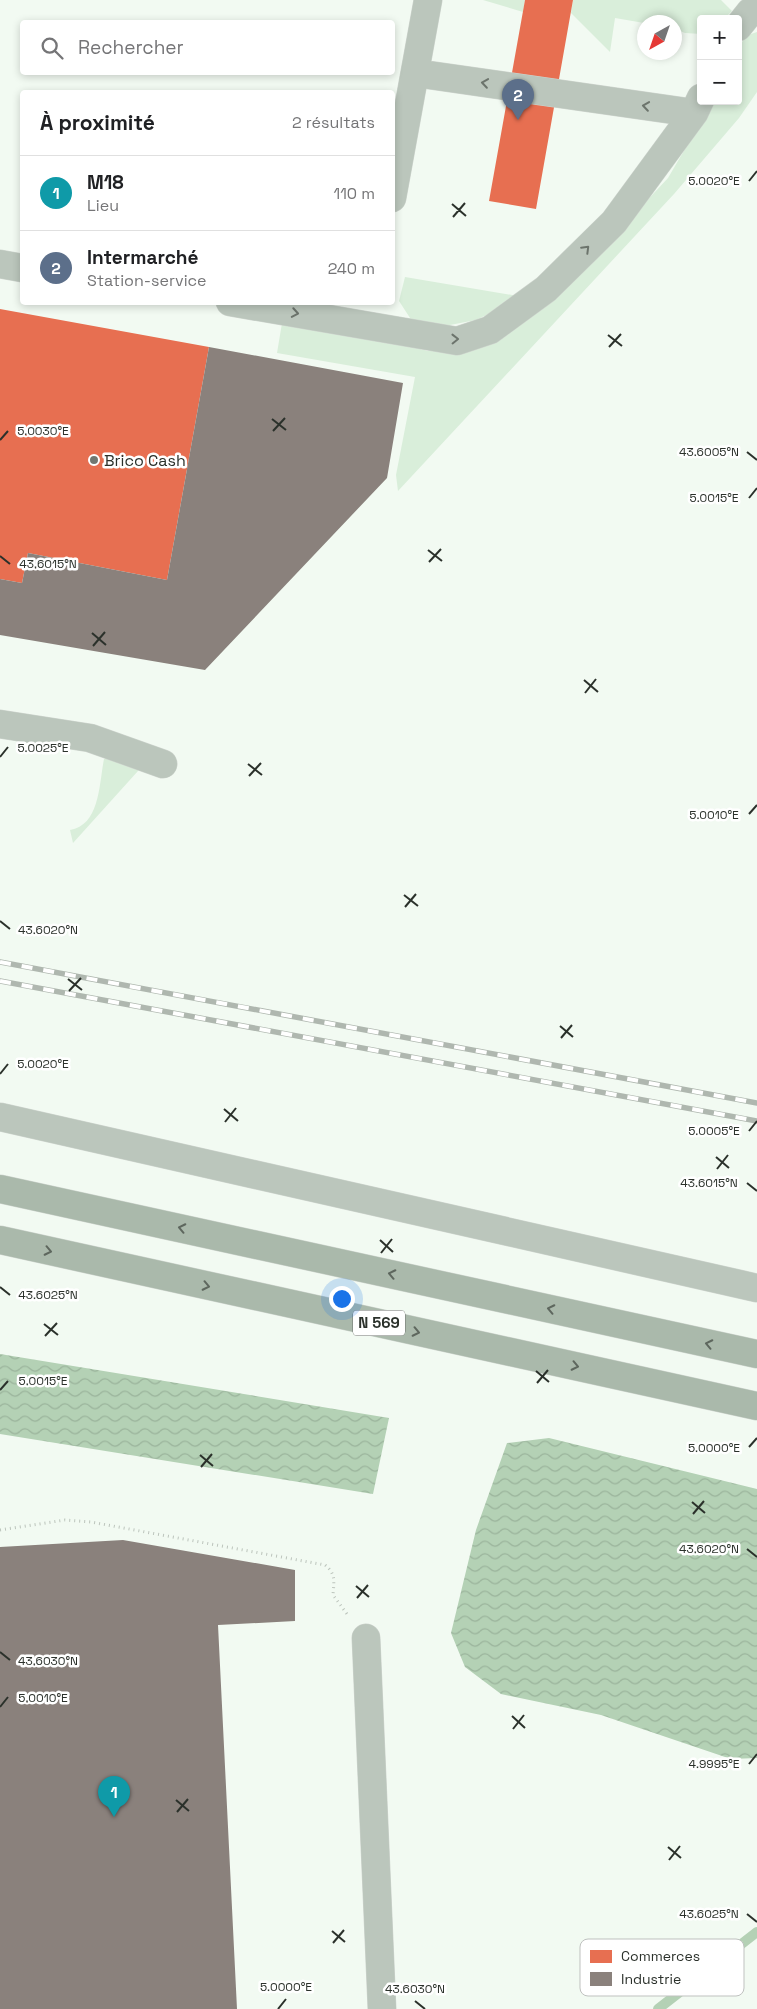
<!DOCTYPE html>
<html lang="fr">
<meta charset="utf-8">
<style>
:root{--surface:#fff;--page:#f2f2f2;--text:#202124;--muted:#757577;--line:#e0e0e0;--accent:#2563eb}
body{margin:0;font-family:"Space Grotesk",sans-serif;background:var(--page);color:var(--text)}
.controls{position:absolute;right:15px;top:15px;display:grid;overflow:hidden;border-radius:5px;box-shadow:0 2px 8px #0003}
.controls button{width:45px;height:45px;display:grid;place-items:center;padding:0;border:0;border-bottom:1px solid var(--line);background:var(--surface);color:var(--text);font:25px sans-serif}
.compass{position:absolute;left:637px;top:15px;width:45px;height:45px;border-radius:50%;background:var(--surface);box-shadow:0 2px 8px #0003;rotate:220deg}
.you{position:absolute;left:341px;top:1298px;width:18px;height:18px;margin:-12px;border:4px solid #fff;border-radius:50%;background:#1a73e8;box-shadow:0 0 0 8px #1a73e833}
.badge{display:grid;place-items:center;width:32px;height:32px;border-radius:50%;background:var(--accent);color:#fff;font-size:16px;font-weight:700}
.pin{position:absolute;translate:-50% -41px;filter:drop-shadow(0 1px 2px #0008)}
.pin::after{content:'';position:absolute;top:26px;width:18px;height:15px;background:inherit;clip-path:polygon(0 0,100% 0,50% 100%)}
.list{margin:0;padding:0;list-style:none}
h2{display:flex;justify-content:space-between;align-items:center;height:65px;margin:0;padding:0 20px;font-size:21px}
h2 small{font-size:16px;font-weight:400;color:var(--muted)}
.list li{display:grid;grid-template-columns:32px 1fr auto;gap:15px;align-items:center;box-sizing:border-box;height:75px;padding:0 20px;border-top:1px solid var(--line)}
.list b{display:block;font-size:19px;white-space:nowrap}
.list p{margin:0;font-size:16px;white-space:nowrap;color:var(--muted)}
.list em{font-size:16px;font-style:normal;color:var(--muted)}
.icon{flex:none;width:28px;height:28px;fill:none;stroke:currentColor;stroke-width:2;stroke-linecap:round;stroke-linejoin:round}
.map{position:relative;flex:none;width:757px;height:2009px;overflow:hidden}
.search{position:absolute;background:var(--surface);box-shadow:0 2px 8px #0003;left:20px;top:20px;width:375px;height:55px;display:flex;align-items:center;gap:12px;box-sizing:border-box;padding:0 18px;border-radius:5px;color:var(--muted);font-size:19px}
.panel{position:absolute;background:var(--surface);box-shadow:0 2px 8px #0003;left:20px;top:90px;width:375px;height:215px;border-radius:5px}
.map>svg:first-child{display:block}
</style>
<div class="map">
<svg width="757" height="2009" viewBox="0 0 757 2009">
<defs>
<pattern id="water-waves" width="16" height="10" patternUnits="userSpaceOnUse" patternTransform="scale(1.25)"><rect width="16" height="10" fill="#b4d1b5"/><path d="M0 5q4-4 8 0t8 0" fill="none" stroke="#9bb49c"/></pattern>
</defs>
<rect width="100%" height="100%" fill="#f2faf2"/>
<path fill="#d9eeda" d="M483 0H525L523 12Z
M573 0H721L732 11 724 19H701V34L685 33 675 29 674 22 644 23 615 18 610 52 571 13Z
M757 32V92L739 118 674 194 398 491 396 475 415 377 277 353 282 323 341 328 428 351 477 348 554 300 668 178 713 101H738V51L745 36Z
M405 277 524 297 476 320 429 329 412 321 399 301Z
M132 758 140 765 138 771 73 843 70 830C100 825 99 784 104 759Z"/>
<path fill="url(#water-waves)" d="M0 1354 389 1418 373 1494 0 1434Z
M549 1438 757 1489V1758L731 1759 601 1715 501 1694 465 1667 451 1633 476 1530 507 1443Z"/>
<path fill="#e76f51" d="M525 0H573L536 209 489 201Z
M0 309 209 347 167 580 28 553 22 583 0 579Z"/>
<path fill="#8a817c" d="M209 347 403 383 387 478 205 670 0 635V579L22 583 28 553 167 580Z
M123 1540 295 1570V1621L218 1625 237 2009H0V1547Z"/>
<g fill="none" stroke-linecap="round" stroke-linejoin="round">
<path stroke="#b4d1b5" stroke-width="10" d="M658 2009 757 1932"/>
<defs>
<path id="minor" d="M738 27 750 12 757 9
M415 73 694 113
M392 198 428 0
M0 264 22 268
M230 302 457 341 490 330 546 289 614 222 694 113 701 98
M0 724 90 738 163 764
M0 1117 757 1288
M366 1638 382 2009"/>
<path id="highway" d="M0 1189 757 1354
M0 1240 757 1406"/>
</defs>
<use href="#minor" stroke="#cfd5cf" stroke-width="29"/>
<use href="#highway" stroke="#cfd5cf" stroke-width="29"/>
<path stroke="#bcc4bc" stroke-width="3" stroke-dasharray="1 4" stroke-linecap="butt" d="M0 1530 65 1520 91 1522 325 1565C336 1574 334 1581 333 1595L347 1614"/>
<use href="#minor" stroke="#bbc6bc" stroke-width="28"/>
<use href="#highway" stroke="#aab9ab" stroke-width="28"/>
<defs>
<path id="rail" d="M0 962 757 1103
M0 981 757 1121"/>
</defs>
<use href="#rail" stroke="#afb7af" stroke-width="5.5"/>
<use href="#rail" stroke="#fff" stroke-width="4" stroke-dasharray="11" stroke-linecap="butt"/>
</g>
<defs><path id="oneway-chevron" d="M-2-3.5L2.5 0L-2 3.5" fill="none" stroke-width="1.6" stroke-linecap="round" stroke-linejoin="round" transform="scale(1.25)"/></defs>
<g stroke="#6c746c">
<use href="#oneway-chevron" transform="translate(485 83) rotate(-172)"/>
<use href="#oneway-chevron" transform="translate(646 106) rotate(-172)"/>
<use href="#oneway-chevron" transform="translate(586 249) rotate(-45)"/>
<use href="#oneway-chevron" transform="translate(295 313) rotate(10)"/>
<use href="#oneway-chevron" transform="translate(455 339) rotate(-1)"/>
</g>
<g stroke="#5e675e">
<use href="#oneway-chevron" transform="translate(182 1228) rotate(-168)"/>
<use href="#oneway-chevron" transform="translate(48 1251) rotate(12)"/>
<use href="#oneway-chevron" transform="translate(392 1274) rotate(-168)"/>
<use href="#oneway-chevron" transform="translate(206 1286) rotate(12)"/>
<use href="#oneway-chevron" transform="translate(551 1309) rotate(-168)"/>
<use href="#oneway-chevron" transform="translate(416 1332) rotate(12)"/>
<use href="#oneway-chevron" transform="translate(709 1344) rotate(-168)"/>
<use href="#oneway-chevron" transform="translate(575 1366) rotate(12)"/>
</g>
<path fill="none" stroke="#2b312b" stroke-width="2" d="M749 181 757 171M452 204 466 216M453 217 465 203M608 335 622 346M609 347 621 334M272 419 286 430M273 431 285 418M0 440 8 431M747 452 757 460M749 498 757 488M428 550 442 561M0 556 10 564M429 562 441 549M92 633 106 645M93 646 105 632M584 680 598 692M585 693 596 679M0 757 8 747M248 764 262 775M249 776 261 763M749 814 757 805M404 895 418 906M405 907 416 894M0 921 10 929M68 979 82 990M69 991 81 978M560 1026 573 1037M561 1038 572 1025M0 1074 8 1064M224 1109 238 1121M225 1122 236 1108M749 1131 757 1121M716 1157 729 1168M717 1169 728 1155M747 1183 757 1191M380 1240 393 1252M381 1253 392 1239M0 1287 10 1295M44 1324 58 1335M45 1336 57 1323M536 1371 549 1382M537 1383 548 1370M0 1390 8 1381M749 1447 757 1438M200 1455 213 1466M201 1467 212 1454M692 1502 705 1513M693 1514 704 1501M747 1549 757 1557M356 1586 369 1597M357 1598 368 1585M0 1652 10 1660M0 1707 8 1697M512 1716 525 1728M513 1729 524 1715M749 1764 757 1754M176 1800 189 1811M177 1812 188 1799M668 1847 681 1858M669 1860 680 1846M747 1914 757 1922M332 1931 345 1942M333 1943 344 1930M415 2001 425 2009M278 2009 286 1999"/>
<circle fill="#717771" stroke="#fff" stroke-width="2" cx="94" cy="460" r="5"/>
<g text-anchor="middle" stroke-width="5" stroke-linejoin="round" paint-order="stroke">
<rect fill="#fff" stroke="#6b6f6b" stroke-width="1" x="353" y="1310.5" width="52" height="25" rx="4"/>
<g font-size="15" font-weight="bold" fill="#2b312b">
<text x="379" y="1328">N 569</text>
</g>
<g font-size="16" fill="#2b312b" stroke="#fff" text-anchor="start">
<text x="104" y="466">Brico Cash</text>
</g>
</g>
<rect x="580" y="1939" width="164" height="57" rx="8" fill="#fff" stroke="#bfc1bf" stroke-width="1"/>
<rect x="590" y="1950" width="22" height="13" fill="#e76f51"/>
<rect x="590" y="1972" width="22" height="14" fill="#8a817c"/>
<g font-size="14" fill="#2b312b">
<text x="621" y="1961">Commerces</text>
<text x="621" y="1984">Industrie</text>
</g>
<g font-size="12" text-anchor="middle" fill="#2b312b" stroke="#fff" stroke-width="5" stroke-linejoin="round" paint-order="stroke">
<text x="714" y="185">5.0020°E</text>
<text x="43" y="435">5.0030°E</text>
<text x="709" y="456">43.6005°N</text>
<text x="714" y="502">5.0015°E</text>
<text x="48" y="568">43.6015°N</text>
<text x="43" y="752">5.0025°E</text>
<text x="714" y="819">5.0010°E</text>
<text x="48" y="934">43.6020°N</text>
<text x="43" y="1068">5.0020°E</text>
<text x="714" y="1135">5.0005°E</text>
<text x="709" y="1187">43.6015°N</text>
<text x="48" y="1299">43.6025°N</text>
<text x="43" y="1385">5.0015°E</text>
<text x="714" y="1452">5.0000°E</text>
<text x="709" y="1553">43.6020°N</text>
<text x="48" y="1665">43.6030°N</text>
<text x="43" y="1702">5.0010°E</text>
<text x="714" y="1768">4.9995°E</text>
<text x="709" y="1918">43.6025°N</text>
<text x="286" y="1991">5.0000°E</text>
<text x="415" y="1993">43.6030°N</text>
</g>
</svg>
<div class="controls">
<button>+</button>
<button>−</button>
</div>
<svg class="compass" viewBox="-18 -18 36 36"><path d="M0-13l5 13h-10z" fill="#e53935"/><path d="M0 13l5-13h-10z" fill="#757577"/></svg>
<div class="you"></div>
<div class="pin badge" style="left:114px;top:1817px;background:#0f9aa8">1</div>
<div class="pin badge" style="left:518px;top:120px;background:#5c6f8a">2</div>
<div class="search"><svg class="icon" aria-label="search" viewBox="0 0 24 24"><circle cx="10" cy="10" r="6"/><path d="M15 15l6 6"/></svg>Rechercher</div>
<section class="panel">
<h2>À proximité<small>2 résultats</small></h2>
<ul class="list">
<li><span class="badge" style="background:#0f9aa8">1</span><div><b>M18</b><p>Lieu</p></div><em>110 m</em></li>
<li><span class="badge" style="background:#5c6f8a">2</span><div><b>Intermarché</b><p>Station-service</p></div><em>240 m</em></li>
</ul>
</section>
</div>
